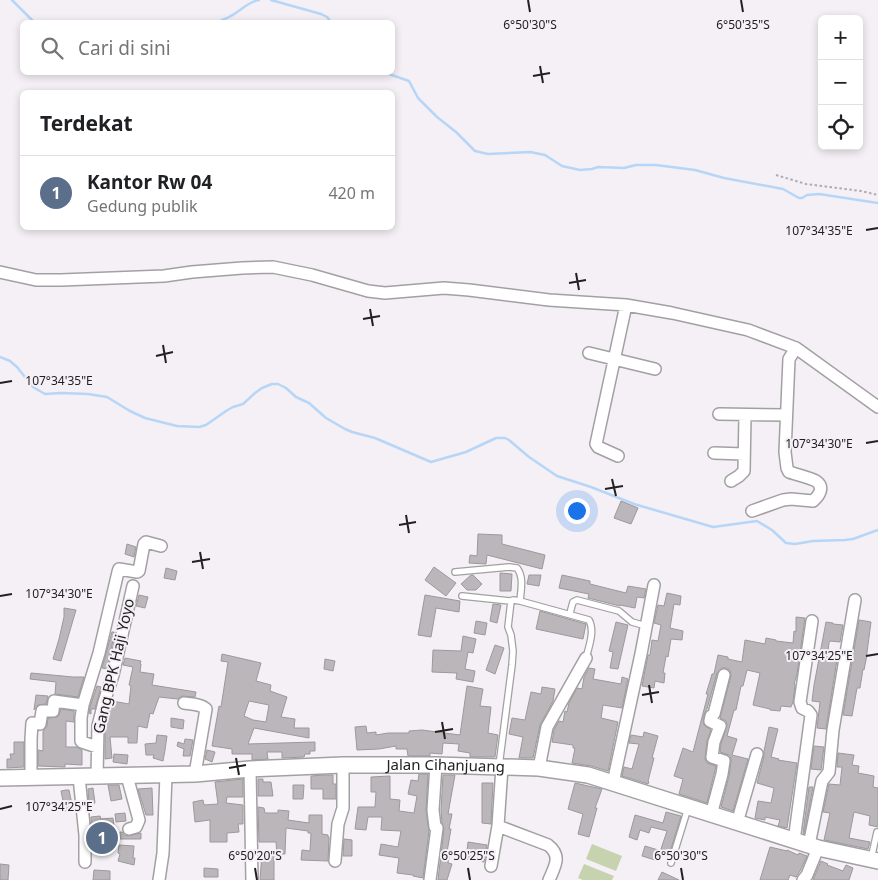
<!DOCTYPE html>
<html lang="id">
<meta charset="utf-8">
<style>
:root{--surface:#fff;--page:#f6f6f6;--text:#202124;--muted:#757577;--line:#e0e0e0;--accent:#db2777}
body{margin:0;font-family:"Noto Sans",sans-serif;background:var(--page);color:var(--text)}
.controls{position:absolute;right:15px;top:15px;display:grid;overflow:hidden;border-radius:8px;box-shadow:0 2px 8px #0003}
.controls button{width:45px;height:45px;display:grid;place-items:center;padding:0;border:0;border-bottom:1px solid var(--line);background:var(--surface);color:var(--text);font:25px sans-serif}
.you{position:absolute;left:576px;top:510px;width:18px;height:18px;margin:-12px;border:4px solid #fff;border-radius:50%;background:#1a73e8;box-shadow:0 0 0 8px #1a73e833}
.badge{display:grid;place-items:center;width:32px;height:32px;border-radius:50%;background:var(--accent);color:#fff;font-size:16px;font-weight:700}
.pin{position:absolute;translate:-50% -50%;border:2px solid #fff;box-shadow:0 1px 5px #0006}
.list{margin:0;padding:0;list-style:none}
h2{display:flex;justify-content:space-between;align-items:center;height:65px;margin:0;padding:0 20px;font-size:21px}
h2 small{font-size:16px;font-weight:400;color:var(--muted)}
.list li{display:grid;grid-template-columns:32px 1fr auto;gap:15px;align-items:center;box-sizing:border-box;height:75px;padding:0 20px;border-top:1px solid var(--line)}
.list b{display:block;font-size:19px;white-space:nowrap}
.list p{margin:0;font-size:16px;white-space:nowrap;color:var(--muted)}
.list em{font-size:16px;font-style:normal;color:var(--muted)}
.icon{flex:none;width:28px;height:28px;fill:none;stroke:currentColor;stroke-width:2;stroke-linecap:round;stroke-linejoin:round}
.map{position:relative;flex:none;width:878px;height:880px;overflow:hidden}
.search{position:absolute;background:var(--surface);box-shadow:0 2px 8px #0003;left:20px;top:20px;width:375px;height:55px;display:flex;align-items:center;gap:12px;box-sizing:border-box;padding:0 18px;border-radius:8px;color:var(--muted);font-size:19px}
.panel{position:absolute;background:var(--surface);box-shadow:0 2px 8px #0003;left:20px;top:90px;width:375px;height:140px;border-radius:8px}
.map>svg:first-child{display:block}
</style>
<div class="map">
<svg width="878" height="880" viewBox="0 0 878 880">
<rect width="100%" height="100%" fill="#f4f0f5"/>
<path fill="#c7d2ae" d="M592 844 622 856 616 871 586 859Z
M584 864 614 876 612 880H583L578 878Z"/>
<g fill="none" stroke-linecap="round" stroke-linejoin="round">
<path stroke="#b7d6f7" stroke-width="2.5" d="M12 0 34 22
M271 0 321 14 327 17 331 22
M218 22C222 20 225 19 229 17 240 12 247 2 259 0
M383 72 409 81 418 98 437 117 456 132 475 151 488 154 530 152 545 155 562 166 580 170 592 169 598 167 624 168 636 165H656L695 170 724 178 783 189 799 198H802L807 195 819 194 878 203
M0 357 10 361 17 367 33 387 45 394 61 393 88 394 107 397 130 411 145 418 177 426 199 427 206 425 226 411 233 407 243 404 255 393 262 388 272 384H278L286 388 296 397 309 403 326 418 345 429 352 432 375 438 431 462 466 452 496 438H505L509 440 529 457 557 476 591 487 634 504 713 527 757 521 772 530 786 543 795 544 813 541 845 540 853 539 878 530"/>
</g>
<path fill="#bbb6ba" stroke="#9c989b" fill-rule="evenodd" d="M621 501 638 508 631 524 614 518Z
M478 534 502 535V544L545 555 542 569 487 555 486 564 469 563 470 555 477 556Z
M127 544 136 547 134 557 125 554Z
M434 567 456 583 446 596 425 580Z
M166 568 177 571 175 580 164 578Z
M500 573 512 574 511 591H500Z
M471 575H473L482 584 476 590H467L461 584Z
M529 575H541L539 586 527 584Z
M562 575 590 581V584L626 593 628 586 646 589 644 598 637 597 635 608 620 605V606L588 598 589 594 559 588Z
M667 593 681 596 680 605 674 604 670 628 683 631 682 640 671 639 668 657 666 656 663 673H665L664 683 655 681 654 688 642 686 648 655H650L652 640 658 641 661 625 654 623 658 605 664 606Z
M139 595 148 597 145 608 136 606Z
M425 595 460 601 459 612 436 608 431 637 418 635Z
M493 604 501 605 497 623 490 621Z
M64 608 76 610 61 661 53 659 59 639 64 617Z
M540 611 586 624 583 639 536 629Z
M796 617 805 618 797 674 794 684H795L793 702 791 707 781 706 780 711 770 710V709L753 705 760 673 747 670 743 686H741L736 710H734L727 736 737 739 732 755 748 759 733 811 721 807 729 776 731 762V758L729 755 720 752 721 744 727 725 726 721 720 718 731 676 730 670 726 668H722L717 673 707 709 705 712 703 720 704 725 711 730 707 741 705 759 707 763 716 766 707 803 679 794 683 779 674 776 683 748 693 752 708 694H706L710 681 712 674H714L718 655 728 657V659L742 662 745 640 765 644 766 638 776 640V641L793 643 794 631 796 632Z
M859 620 871 622 866 660 864 670 863 669 860 688H857L852 716 843 715Z
M476 621 487 623 485 635 474 633Z
M616 622 628 625 618 669 610 668 613 652 609 651Z
M826 622 833 623V624L843 625 840 642 830 641 829 643 827 659 837 660 826 729 817 728 820 702 812 701 814 685Z
M112 632H114V635L107 669 102 668Z
M463 636 476 639 473 653 468 652 465 669 475 671 473 682 456 679 457 673 432 672 433 650 461 651Z
M495 645 504 648 495 674 486 670Z
M222 654 261 663 256 681 271 685 270 691 287 697 281 717 295 719 294 728H309V738L254 728 248 744 315 742V751H310V754H305L304 757 282 758V752H267L268 759 252 760V754H232V749L212 746 219 706 221 707 228 662 221 661ZM249 701 269 705 266 722 253 720 244 716Z
M125 658 141 661 140 664H141L140 672 154 674 152 685 196 692 195 697 182 696 178 699 159 697 153 714 150 713 147 728 138 726 137 743H128V737H110L112 758 105 759V727L112 701 129 704 131 686 129 685 133 667 123 665Z
M325 659 335 661 333 671 324 669Z
M589 668 595 669 593 679 621 684 622 677 628 679 622 708 603 705 601 718 618 722 608 771 591 766 572 763 575 748H573V745L552 742 554 730 559 721 563 722 565 711 567 712 569 703 577 688 582 689 584 677Z
M31 673 73 677H84L78 697 55 694 56 682 30 679Z
M97 686 101 687 95 709H91V714L89 713 90 707Z
M467 686 483 689 480 706 491 707 488 733 498 735 495 757H470V753L458 751 459 744 443 743 442 754 430 753V756H408L407 749H396V746L379 749 357 750 355 727 366 726 367 733 376 732V735L388 733H409V731L422 730 460 735Z
M542 687 555 689 553 701 540 725 533 758H519L523 737 509 734 512 718 525 720 531 692 541 694Z
M36 695 48 696 46 704 38 705 34 710Z
M61 709 74 711V722L66 721V747H77L82 750V765L65 764V767L38 766V750L43 751V731L47 726 48 718 57 717 59 715Z
M171 718 184 720 183 729 171 727Z
M769 727 778 729 771 757 779 759 778 760 797 763 787 828 778 826 780 820 765 817V820L755 818 758 801 771 803 774 788 757 783 764 756V751Z
M644 732 658 736 652 758H654L648 781 649 782 648 784 622 776 624 767 632 769 639 744 629 743 631 735 643 737Z
M157 735 167 736 165 750 163 761 153 758 154 755H146L145 744 156 743Z
M185 739 193 740 190 756H183L184 749 177 746 178 742 184 744Z
M14 742H24V767L7 768V759H11L10 754H14Z
M814 746 824 747 821 770 811 769Z
M207 750 215 752 212 762 205 759Z
M838 753 854 755 852 765 859 766 858 773 874 776 873 787 878 788V827L869 825 870 816 854 812 849 838 870 842 868 849 824 840 830 813 823 812 829 784 840 785 842 767H837Z
M114 754 128 755 127 764 113 762Z
M419 774H428L426 810 429 831 423 878 413 876V875L397 873 399 858 379 855 381 844 398 847 401 831 381 830 382 817H368L366 830 355 829 358 807H375L376 792H371V777L390 776V799L400 800 399 811 414 813 417 796 408 794 411 780 418 781Z
M323 775H333V784H336V799H323V789H311V776Z
M443 775H455L448 814H452L449 829H451L447 852H450L448 863 452 864 447 880H438L444 829 442 823 441 810Z
M243 779V797H227L226 803 243 805V824H238L239 832 227 833V842H210V820L195 822 193 802 203 800 204 805 218 804 215 782Z
M258 779H263V782H271L273 796H258Z
M482 783H493L491 824 482 823Z
M575 783 602 789 595 808H597L589 837 578 834 583 814 568 809Z
M108 785H119L122 799 111 801Z
M293 785H304L303 799H293Z
M809 787H813L804 834 803 833Z
M93 788 95 803 89 804 88 789Z
M152 788 153 815H146L138 789Z
M66 790H69L73 809 65 811 61 791Z
M258 807 264 808 265 813H278V810L289 811 288 820 309 823V815H322V834L328 835V837H329L328 861 301 860 302 850 310 851 311 833H308V831L286 828 285 854H277L276 842H259Z
M666 812 681 816 670 852 661 849 667 831 651 827 649 833 640 830 637 840 629 837 635 815 663 823Z
M125 813 126 821 116 822 115 814Z
M100 816 101 819 113 818 114 826H111L113 845 92 847 91 817Z
M120 832H122L124 835 128 836 141 833V839H120Z
M344 839 352 840V856H343Z
M468 842 487 845 484 862 466 859Z
M119 845 134 846 133 858H135L134 865 118 861 120 854 118 853Z
M645 846 658 850 655 860 642 856Z
M770 847 787 851V850L798 855 799 853 807 856 800 871 796 877 790 875 788 880H760Z
M274 852V880H260L262 853Z
M821 861 828 864 827 865 843 871 846 865 853 868 849 880H813Z
M0 864 9 865 8 880H0Z
M204 868 218 869V877H204Z
M94 870 110 871V880H93Z
M662 872 679 880H658Z"/>
<g fill="none" stroke-linecap="round" stroke-linejoin="round">
<defs>
<path id="lane" d="M455 572 509 567 517 568C524 577 521 590 520 601
M462 596 511 601
M570 613 573 602 577 600 619 611 632 622 646 626
M499 766 512 665 513 651 511 635 508 627 511 601 513 600 520 601 589 620C595 631 589 646 586 658
M871 859 877 832
M671 863 688 808"/>
<path id="street" d="M0 272 36 280H61L164 276 192 272 242 268 273 267 312 275 368 291 385 293 444 288 469 290 549 300 626 305 672 313 748 330 796 348 878 407
M589 353 655 369
M719 414 786 415
M714 453 744 454
M618 456 598 447 596 444 626 305
M731 481 739 476 744 471 745 415
M752 511 783 500 791 499 813 501C819 496 825 487 816 481 811 478 795 474 789 472L787 468 785 452 789 359 796 348
M184 703C191 704 201 704 206 709L195 774
M97 747 82 742 81 741V718L83 705 99 653 118 572 119 569 137 572 139 571 144 544 146 542 161 546
M539 768 547 727 586 658
M250 769 252 880
M127 776 139 820 136 827 129 829
M79 777 85 835V862
M97 777 98 726 104 702 113 675 133 586
M31 778V739L32 723 40 724 42 711H53L54 701 83 705
M613 783 641 654 654 585
M711 815 722 774 724 761 712 757 714 742 720 726 710 721 711 716 714 714 724 675
M737 823 757 754
M498 826 548 845C562 856 555 866 549 880
M794 841 811 715 808 711 802 708 800 702 812 621
M809 845 822 781 829 772 833 730 855 600
M335 861 338 824 343 808V765
M491 866 498 826 502 767
M159 880 163 853 166 775
M430 880 437 828 435 827 433 810 436 765
M803 880 807 875 818 848"/>
<g id="secondary">
<path id="s1" d="M0 778 195 774 250 769 343 765H436L539 768 588 775 818 848 878 861"/>
</g>
</defs>
<use href="#lane" stroke="#a3a0a4" stroke-width="8"/>
<use href="#street" stroke="#a3a0a4" stroke-width="14"/>
<use href="#secondary" stroke="#a3a0a4" stroke-width="18"/>
<path stroke="#aeabaf" stroke-width="2" stroke-dasharray="2.5 2.5" stroke-linecap="butt" d="M776 175 806 184 861 191 878 195"/>
<use href="#lane" stroke="#fff" stroke-width="5.5"/>
<use href="#street" stroke="#fff" stroke-width="11"/>
<use href="#secondary" stroke="#fff" stroke-width="15"/>
</g>
<path fill="none" stroke="#222122" stroke-width="2" d="M528 0 530 12M741 0 743 12M540 66 543 83M533 76 550 73M866 230 878 228M576 273 579 290M569 283 586 280M370 309 373 326M363 319 380 316M163 345 166 363M156 356 173 352M0 383 12 381M866 443 878 441M612 479 616 496M605 489 623 486M406 515 409 533M399 525 416 522M200 552 203 569M192 562 210 559M0 596 12 594M866 656 878 654M649 685 652 703M642 695 659 692M442 722 445 739M435 732 453 729M236 758 239 775M229 768 246 765M0 809 12 806M255 868 257 880M468 868 470 880M681 868 683 880"/>
<g text-anchor="middle" stroke-width="4" stroke-linejoin="round" paint-order="stroke">
<g font-size="15" fill="#222122" stroke="#f4f0f5">
<text transform="translate(114 666) rotate(-77)" y="5">Gang BPK Haji Yoyo</text>
<text dy="5" stroke="none"><textPath href="#s1" startOffset="446">Jalan Cihanjuang</textPath></text>
</g>
</g>
<g font-size="12" text-anchor="middle" fill="#222122" stroke="#f4f0f5" stroke-width="4" stroke-linejoin="round" paint-order="stroke">
<text x="530" y="29">6°50'30"S</text>
<text x="743" y="29">6°50'35"S</text>
<text x="819" y="235">107°34'35"E</text>
<text x="59" y="385">107°34'35"E</text>
<text x="819" y="448">107°34'30"E</text>
<text x="59" y="598">107°34'30"E</text>
<text x="819" y="660">107°34'25"E</text>
<text x="59" y="811">107°34'25"E</text>
<text x="255" y="860">6°50'20"S</text>
<text x="468" y="860">6°50'25"S</text>
<text x="681" y="860">6°50'30"S</text>
</g>
</svg>
<div class="controls">
<button>+</button>
<button>−</button>
<button><svg class="icon" aria-label="locate" viewBox="0 0 24 24"><circle cx="12" cy="12" r="6"/><path d="M12 2v4M12 18v4M2 12h4M18 12h4"/></svg></button>
</div>
<div class="you"></div>
<div class="pin badge" style="left:102px;top:838px;background:#5c6f8a">1</div>
<div class="search"><svg class="icon" aria-label="search" viewBox="0 0 24 24"><circle cx="10" cy="10" r="6"/><path d="M15 15l6 6"/></svg>Cari di sini</div>
<section class="panel">
<h2>Terdekat<small></small></h2>
<ul class="list">
<li><span class="badge" style="background:#5c6f8a">1</span><div><b>Kantor Rw 04</b><p>Gedung publik</p></div><em>420 m</em></li>
</ul>
</section>
</div>
